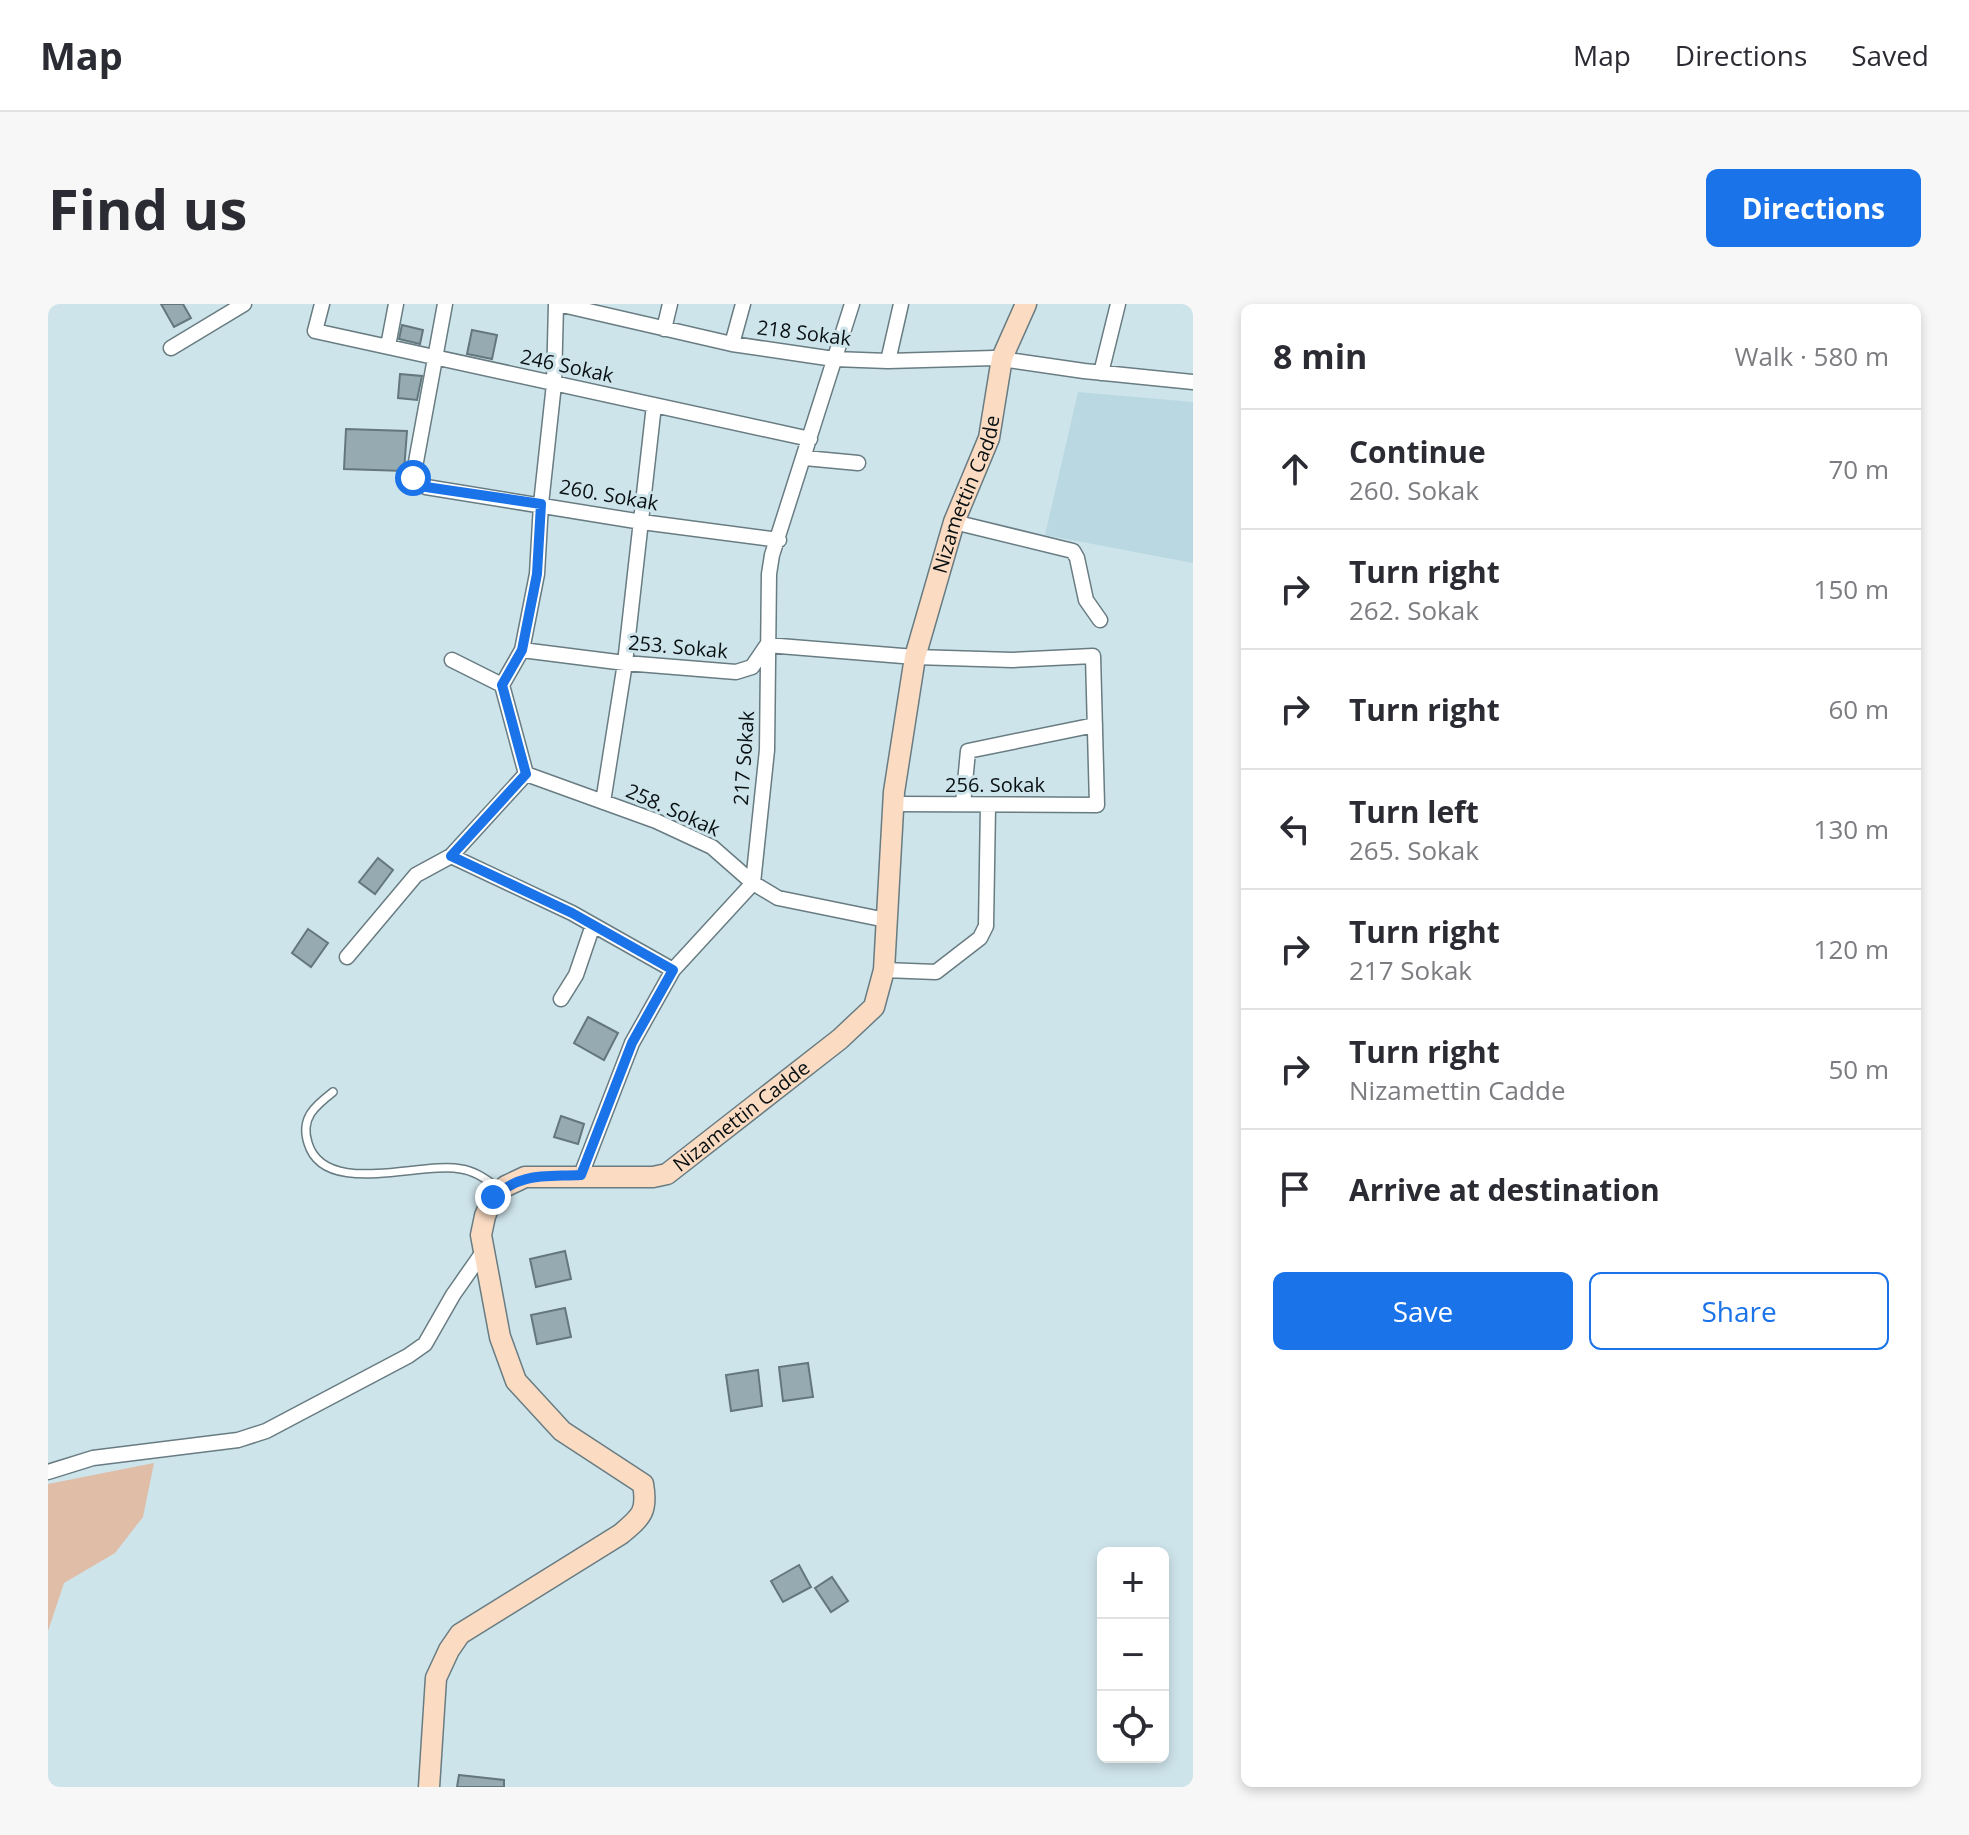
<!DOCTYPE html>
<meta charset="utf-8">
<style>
:root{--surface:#fff;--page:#f7f7f7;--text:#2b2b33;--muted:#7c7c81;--line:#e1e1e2;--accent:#1a73e8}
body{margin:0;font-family:"Open Sans",sans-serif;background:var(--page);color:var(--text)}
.controls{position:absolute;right:24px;bottom:24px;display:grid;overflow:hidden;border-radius:12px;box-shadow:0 4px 12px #0003}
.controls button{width:72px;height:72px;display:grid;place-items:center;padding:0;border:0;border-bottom:2px solid var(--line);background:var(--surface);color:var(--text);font:40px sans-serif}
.stop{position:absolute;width:24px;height:24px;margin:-18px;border:6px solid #1a73e8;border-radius:50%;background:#fff}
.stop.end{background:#1a73e8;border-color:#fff;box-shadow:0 2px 8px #0008}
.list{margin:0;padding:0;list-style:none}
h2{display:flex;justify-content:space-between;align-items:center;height:104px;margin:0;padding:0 32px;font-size:34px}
h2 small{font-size:26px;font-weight:400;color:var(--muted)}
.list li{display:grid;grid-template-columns:52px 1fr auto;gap:24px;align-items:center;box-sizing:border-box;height:120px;padding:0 32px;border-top:2px solid var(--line)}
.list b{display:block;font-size:30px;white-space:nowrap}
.list p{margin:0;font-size:26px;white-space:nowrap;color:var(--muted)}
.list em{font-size:26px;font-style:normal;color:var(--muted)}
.actions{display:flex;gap:16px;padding:24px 32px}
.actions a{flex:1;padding:18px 0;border:2px solid var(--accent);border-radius:12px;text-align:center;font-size:28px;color:var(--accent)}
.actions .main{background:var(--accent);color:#fff}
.icon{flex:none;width:44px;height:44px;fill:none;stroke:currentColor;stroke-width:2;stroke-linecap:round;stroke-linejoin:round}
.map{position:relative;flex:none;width:1145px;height:1483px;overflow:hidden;border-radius:12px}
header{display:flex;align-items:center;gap:48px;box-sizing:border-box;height:112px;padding:0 40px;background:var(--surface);border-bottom:2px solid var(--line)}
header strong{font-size:38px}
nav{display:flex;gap:44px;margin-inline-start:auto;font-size:28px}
.intro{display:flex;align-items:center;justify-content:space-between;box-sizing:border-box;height:192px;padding:0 48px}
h1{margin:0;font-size:56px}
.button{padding:20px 36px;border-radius:12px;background:var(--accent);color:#fff;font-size:28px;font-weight:700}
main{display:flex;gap:48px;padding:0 48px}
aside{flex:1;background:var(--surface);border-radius:12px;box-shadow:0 4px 12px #0003}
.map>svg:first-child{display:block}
</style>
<header>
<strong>Map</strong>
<nav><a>Map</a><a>Directions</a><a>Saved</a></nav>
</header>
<div class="intro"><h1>Find us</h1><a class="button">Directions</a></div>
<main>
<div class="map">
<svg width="1145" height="1483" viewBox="0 0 1145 1483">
<rect width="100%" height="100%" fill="#cee4eb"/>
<path fill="#b9d8e1" d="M1030 88 1145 98V259L997 231Z"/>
<path fill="#dfbda7" d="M106 1159 95 1213 67 1249 16 1279 0 1327V1180Z"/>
<path fill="#96abb1" stroke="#63777c" stroke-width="2" d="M113 0H135L143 14 126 23Z
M354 21 375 26 372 40 351 35Z
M424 26 449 31 444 55 419 50Z
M352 70 374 72 369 96 350 94Z
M298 125 359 127 356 167 296 165Z
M330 554 345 566 327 590 311 578Z
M260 625 280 639 263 663 244 649Z
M540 713 570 729 556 756 526 739Z
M513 812 536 820 530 840 506 833Z
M517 947 523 975 488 983 482 955Z
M517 1004 523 1033 489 1040 483 1011Z
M760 1059 765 1093 735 1097 731 1063Z
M710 1066 714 1102 683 1107 678 1071Z
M751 1261 763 1283 735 1298 723 1277Z
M784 1273 800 1297 783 1308 767 1284Z
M411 1471 456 1476V1483H409Z"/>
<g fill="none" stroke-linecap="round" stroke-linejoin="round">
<defs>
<path id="lane" d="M285 788C267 802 252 814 260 839 276 894 372 857 413 865 428 867 440 877 452 885"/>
<path id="street" d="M274 0 267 27 762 135
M397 0 365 174 378 183 594 218 731 236
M510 0 684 40 786 55 840 57 946 54 1036 67 1145 78
M616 25 622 0
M684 40 695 0
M340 42 348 0
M123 44 196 0
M840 57 853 0
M1053 69 1070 0
M757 154 810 159
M906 218 1025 247 1029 254 1038 296 1052 316
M474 346 577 359 688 368 704 363 719 341 867 353 964 356 1045 352 1049 501 845 500
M404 356 454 381
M478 470 454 381 474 346 489 270 493 200 506 80 508 0
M478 470 608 517 664 543 705 579 730 594 838 616
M555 498 577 359 606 101
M915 500 920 447 1047 421
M403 552 524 609 625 666
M299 653 368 571 403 552 478 470
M836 666 888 668 932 634 938 622 940 501
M513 695 528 671 545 621
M533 871 584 739 625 666 705 579 719 446 721 270 724 251 804 0
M0 1168 45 1154 190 1136 218 1127 360 1052 377 1040 405 991 435 948"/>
<g id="secondary">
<path id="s1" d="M381 1483 388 1374 401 1346 412 1330 573 1230C593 1213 600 1208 595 1180L514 1127 468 1077 452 1033 433 931 437 912 445 893 458 882 477 873H605L619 870 792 735 826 703 836 666 846 488 867 353 906 218 941 134 954 54 978 0"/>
</g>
</defs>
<use href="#lane" stroke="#687c82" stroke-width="10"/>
<use href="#street" stroke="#687c82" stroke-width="17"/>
<use href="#secondary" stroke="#687c82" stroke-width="23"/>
<use href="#lane" stroke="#fff" stroke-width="7"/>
<use href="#street" stroke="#fff" stroke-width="14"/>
<use href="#secondary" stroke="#fbdcc3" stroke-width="20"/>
</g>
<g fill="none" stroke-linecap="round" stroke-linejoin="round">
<path stroke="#1a73e8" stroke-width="10" d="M365 174 378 183 493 200 489 270 474 346 454 381 478 470 403 552 524 609 625 666 584 739 533 871C497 873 474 868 445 893"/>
</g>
<g text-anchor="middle" stroke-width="6" stroke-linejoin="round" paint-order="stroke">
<g font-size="20" fill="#081012" stroke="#cee4eb">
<text transform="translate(756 29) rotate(7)" y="7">218 Sokak</text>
<text transform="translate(519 62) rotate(12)" y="7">246 Sokak</text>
<text dy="7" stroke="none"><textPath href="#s1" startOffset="1734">Nizamettin Cadde</textPath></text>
<text transform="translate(561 191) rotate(10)" y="7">260. Sokak</text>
<text transform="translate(630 343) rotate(5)" y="7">253. Sokak</text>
<text transform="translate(696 454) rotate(-86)" y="7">217 Sokak</text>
<text x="947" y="488">256. Sokak</text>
<text transform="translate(625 506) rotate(24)" y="7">258. Sokak</text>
<text dy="7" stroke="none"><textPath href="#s1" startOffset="1038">Nizamettin Cadde</textPath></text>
</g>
</g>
</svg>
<div class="controls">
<button>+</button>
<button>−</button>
<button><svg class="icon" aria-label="locate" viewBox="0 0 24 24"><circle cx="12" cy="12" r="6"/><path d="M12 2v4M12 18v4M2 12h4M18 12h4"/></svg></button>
</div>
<div class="stop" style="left:365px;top:174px"></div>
<div class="stop end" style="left:445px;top:893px"></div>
</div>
<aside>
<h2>8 min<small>Walk · 580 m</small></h2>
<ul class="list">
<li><svg class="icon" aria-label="ahead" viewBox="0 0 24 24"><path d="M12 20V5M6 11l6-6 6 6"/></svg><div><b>Continue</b><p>260. Sokak</p></div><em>70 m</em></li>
<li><svg class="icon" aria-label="right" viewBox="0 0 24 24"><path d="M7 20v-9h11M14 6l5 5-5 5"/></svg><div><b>Turn right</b><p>262. Sokak</p></div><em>150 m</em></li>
<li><svg class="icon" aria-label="right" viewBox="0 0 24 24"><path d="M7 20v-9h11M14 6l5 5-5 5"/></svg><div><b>Turn right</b></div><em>60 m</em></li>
<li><svg class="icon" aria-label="left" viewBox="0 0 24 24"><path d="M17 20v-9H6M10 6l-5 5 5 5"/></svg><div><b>Turn left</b><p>265. Sokak</p></div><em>130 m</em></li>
<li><svg class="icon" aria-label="right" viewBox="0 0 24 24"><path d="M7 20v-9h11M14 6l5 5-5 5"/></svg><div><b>Turn right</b><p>217 Sokak</p></div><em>120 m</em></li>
<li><svg class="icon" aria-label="right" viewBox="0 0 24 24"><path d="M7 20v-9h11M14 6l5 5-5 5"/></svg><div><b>Turn right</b><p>Nizamettin Cadde</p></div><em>50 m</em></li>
<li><svg class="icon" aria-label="arrive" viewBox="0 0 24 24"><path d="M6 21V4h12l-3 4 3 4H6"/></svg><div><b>Arrive at destination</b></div></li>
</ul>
<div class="actions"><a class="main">Save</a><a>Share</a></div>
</aside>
</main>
